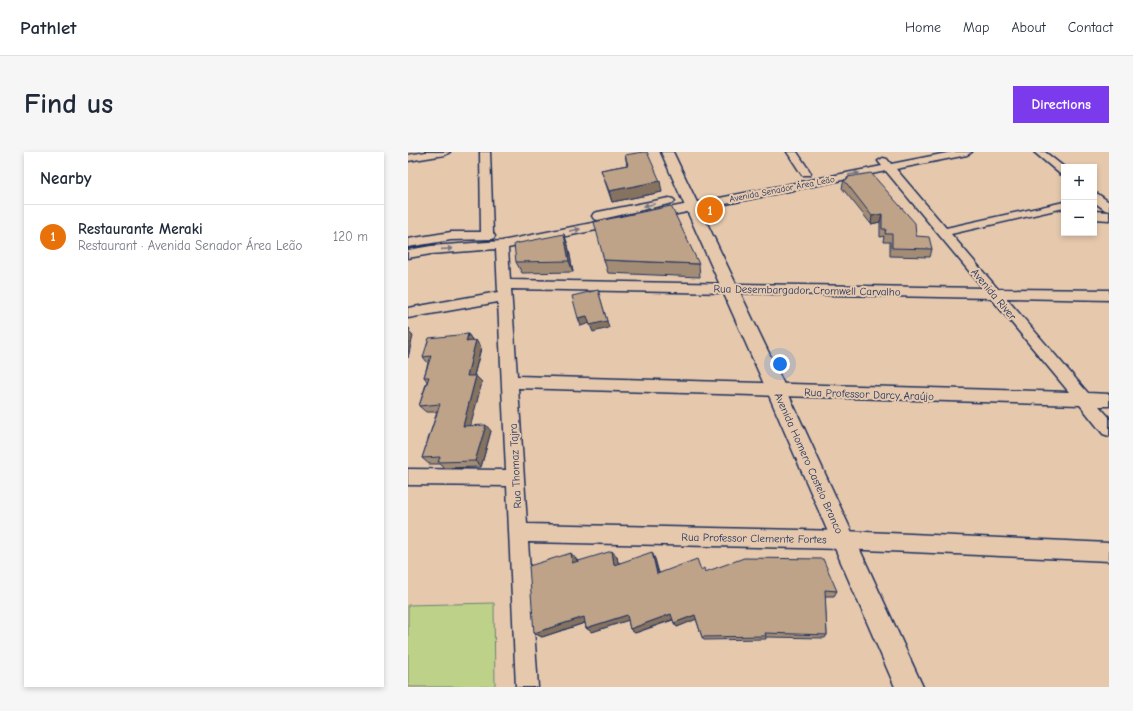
<!DOCTYPE html>
<meta charset="utf-8">
<style>
:root{--surface:#fff;--page:#f6f6f7;--text:#1f2937;--muted:#747a83;--line:#e0e1e3;--accent:#7c3aed}
body{margin:0;font-family:"Comic Neue",sans-serif;background:var(--page);color:var(--text)}
.controls{position:absolute;right:12px;top:12px;display:grid;overflow:hidden;border-radius:0px;box-shadow:0 2px 6px #0003}
.controls button{width:36px;height:36px;display:grid;place-items:center;padding:0;border:0;border-bottom:1px solid var(--line);background:var(--surface);color:var(--text);font:20px sans-serif}
.you{position:absolute;left:372px;top:212px;width:14px;height:14px;margin:-10px;border:3px solid #fff;border-radius:50%;background:#1a73e8;box-shadow:0 0 0 6px #1a73e833}
.badge{display:grid;place-items:center;width:26px;height:26px;border-radius:50%;background:var(--accent);color:#fff;font-size:13px;font-weight:700}
.pin{position:absolute;translate:-50% -50%;border:2px solid #fff;box-shadow:0 1px 4px #0006}
.list{margin:0;padding:0;list-style:none}
h2{display:flex;justify-content:space-between;align-items:center;height:52px;margin:0;padding:0 16px;font-size:17px}
h2 small{font-size:13px;font-weight:400;color:var(--muted)}
.list li{display:grid;grid-template-columns:26px 1fr auto;gap:12px;align-items:center;box-sizing:border-box;height:64px;padding:0 16px;border-top:1px solid var(--line)}
.list b{display:block;font-size:15px;white-space:nowrap}
.list p{margin:0;font-size:13px;white-space:nowrap;color:var(--muted)}
.list em{font-size:13px;font-style:normal;color:var(--muted)}
.map{position:relative;flex:none;width:701px;height:535px;overflow:hidden;border-radius:0px}
header{display:flex;align-items:center;gap:24px;box-sizing:border-box;height:56px;padding:0 20px;background:var(--surface);border-bottom:1px solid var(--line)}
header strong{font-size:19px}
nav{display:flex;gap:22px;margin-inline-start:auto;font-size:14px}
.intro{display:flex;align-items:center;justify-content:space-between;box-sizing:border-box;height:96px;padding:0 24px}
h1{margin:0;font-size:28px}
.button{padding:10px 18px;border-radius:0px;background:var(--accent);color:#fff;font-size:14px;font-weight:700}
main{display:flex;gap:24px;padding:0 24px}
aside{flex:1;background:var(--surface);border-radius:0px;box-shadow:0 2px 6px #0003}
.map>svg:first-child{display:block}
</style>
<header>
<strong>Pathlet</strong>
<nav><a>Home</a><a>Map</a><a>About</a><a>Contact</a></nav>
</header>
<div class="intro"><h1>Find us</h1><a class="button">Directions</a></div>
<main>
<aside>
<h2>Nearby<small></small></h2>
<ul class="list">
<li><span class="badge" style="background:#e8710a">1</span><div><b>Restaurante Meraki</b><p>Restaurant · Avenida Senador Área Leão</p></div><em>120 m</em></li>
</ul>
</aside>
<div class="map">
<svg width="701" height="535" viewBox="0 0 701 535">
<rect width="100%" height="100%" fill="#e6c9ad"/>
<filter id="ink" filterUnits="userSpaceOnUse"><feTurbulence type="fractalNoise" baseFrequency=".025" numOctaves="2"/><feDisplacementMap in="SourceGraphic" scale="8" xChannelSelector="R" yChannelSelector="G"/><feConvolveMatrix kernelMatrix="1 2 1 2 8 2 1 2 1" color-interpolation-filters="sRGB"/></filter>
<g filter="url(#ink)">
<path fill="#bdd288" stroke="#6c8073" d="M86 451 87 535H0V453Z"/>
<g fill="none" stroke-linecap="round" stroke-linejoin="round">
<defs>
<path id="minor" d="M18 0H42L37 3 0 9V3Z
M72 0H82L85 81 87 84 85 87 43 88 0 95V87L43 80H73Z
M379 0H389L403 21 402 23H394Z
M544 0H564L559 3 488 17 538 76 656 50V56L543 82 590 137 701 138V148L598 146 680 241 701 242V254H691L701 265V284L695 282 672 253 110 236 119 372 435 379 701 391V409L435 397 120 390 130 535H108L99 334 0 333V317L98 318 90 150 0 166V156L90 140 88 97 23 102 0 106V98L23 94 94 89 209 66 213 67 215 70 213 73 100 96 102 128 575 136 478 19 245 67 241 66 239 63 241 60 245 59 474 14 470 9 475 6 479 7 483 12ZM103 137 583 146 661 240 109 224Z
M626 0H637L656 15V23L652 22Z
M686 41 690 42 701 50V59L697 58 686 50Z
M261 46 265 47 267 49 265 51 190 68 186 67 184 64 186 61 190 60Z
M686 59 701 60V68L686 67Z"/>
<path id="major" d="M253 0H265L379 239 515 535H487L359 239Z"/>
</defs>
<use href="#minor" stroke="#1b2f5e" stroke-width="3"/>
<use href="#major" stroke="#1b2f5e" stroke-width="3"/>
<use href="#minor" fill="#e6c9ad" fill-rule="evenodd"/>
<use href="#major" fill="#e6c9ad" fill-rule="evenodd"/>
</g>
<path fill="#a38c76" stroke="#1b2f5e" d="M217 3 254 40 204 50 193 18 219 13Z
M440 25 524 97 522 105 482 104V90H475L476 84 472 85V70L463 72 434 36 436 28 439 27Z
M156 82 160 93 165 120 114 121 108 110Z
M196 108 291 112 292 125 200 121Z
M60 182 65 189 73 196 66 224H68L74 230 62 274 83 279 73 315 37 316 32 312H21L14 306 29 260H18L11 254 19 229 16 225 20 211 15 205Z
M209 405 210 411 247 407 251 421 293 418 297 420 429 439 426 444H417L419 483 417 486 358 485V487L296 488 294 485 288 467 269 475 266 471 265 468 227 481 222 477 220 468 184 480 178 476 177 471 134 485 126 481 169 408 170 409Z"/>
<path fill="#857260" stroke="#1b2f5e" d="M252 29 254 40 204 50 201 39Z
M474 62 472 70 463 72 464 64Z
M156 82 160 93 165 120 161 109Z
M190 138 201 176 185 180 182 173Z
M179 164 182 171 173 174 170 166Z
M0 175 2 177 1 180 5 184 0 206Z
M60 182 65 189 58 190Z
M68 188 73 196 64 231 59 224Z
M68 224 74 230 61 280 55 274Z
M78 273 83 279 73 315 67 309Z
M204 399 209 405 212 419 206 413Z
M244 400 247 407 252 428 249 422Z
M163 401 169 408 171 417 164 411Z
M263 462 266 467 227 481 222 477Z
M219 463 224 467 184 480 178 476Z
M287 463 289 467 269 475 266 471Z
M176 465 182 469 134 485 126 481Z"/>
<path fill="#bea389" stroke="#1b2f5e" d="M235 0H239L252 29 201 39 193 18 220 13 217 3Z
M463 21 507 71 508 84 521 85 524 97 484 96V82H477L478 77H474V62L464 64 436 28 440 27V25Z
M263 54 291 112 196 108 186 70Z
M156 82 161 109 108 110 106 92Z
M190 138 199 169 182 173 179 164 170 166 164 144Z
M60 182 58 190 68 188 59 224H68L55 274 78 273 67 309 30 310 32 305 14 306 32 252 11 254 21 225H16L23 204 15 205 21 186Z
M204 399 206 413 244 400 249 422 289 407 293 418 296 416 297 420 336 406 415 407 429 439 417 438 419 483 357 481 358 484 294 485 287 463 266 471 263 462 222 477 219 463 178 476 176 465 126 481 121 414 163 401 164 411Z"/>
<defs><path id="oneway-solid" d="M-6-.8H1V-3.2L6.5 0L1 3.2V.8H-6Z"/></defs>
<g fill="#767482">
<use href="#oneway-solid" transform="translate(446 22) rotate(-11)"/>
<use href="#oneway-solid" transform="translate(241 53) rotate(168)"/>
<use href="#oneway-solid" transform="translate(167 78) rotate(-11)"/>
<use href="#oneway-solid" transform="translate(39 97) rotate(-4)"/>
</g>
</g>
<g text-anchor="middle" stroke-width="4" stroke-linejoin="round" paint-order="stroke">
<g font-size="9" fill="#1b2f5e" stroke="#e6c9ad">
<text transform="translate(374 37) rotate(-11)" y="3">Avenida Senador Área Leão</text>
</g>
<g font-size="11" fill="#1b2f5e" stroke="#e6c9ad">
<text transform="translate(399 138) rotate(1)" y="4">Rua Desembargador Cromwell Carvalho</text>
<text transform="translate(586 142) rotate(50)" y="4">Avenida River</text>
<text transform="translate(461 242) rotate(2)" y="4">Rua Professor Darcy Araújo</text>
<text transform="translate(401 311) rotate(66)" y="4">Avenida Homero Castelo Branco</text>
<text transform="translate(107 314) rotate(-93)" y="4">Rua Thomaz Tajra</text>
<text transform="translate(346 386) rotate(1)" y="4">Rua Professor Clemente Fortes</text>
</g>
</g>
</svg>
<div class="controls">
<button>+</button>
<button>−</button>
</div>
<div class="you"></div>
<div class="pin badge" style="left:302px;top:58px;background:#e8710a">1</div>
</div>
</main>
